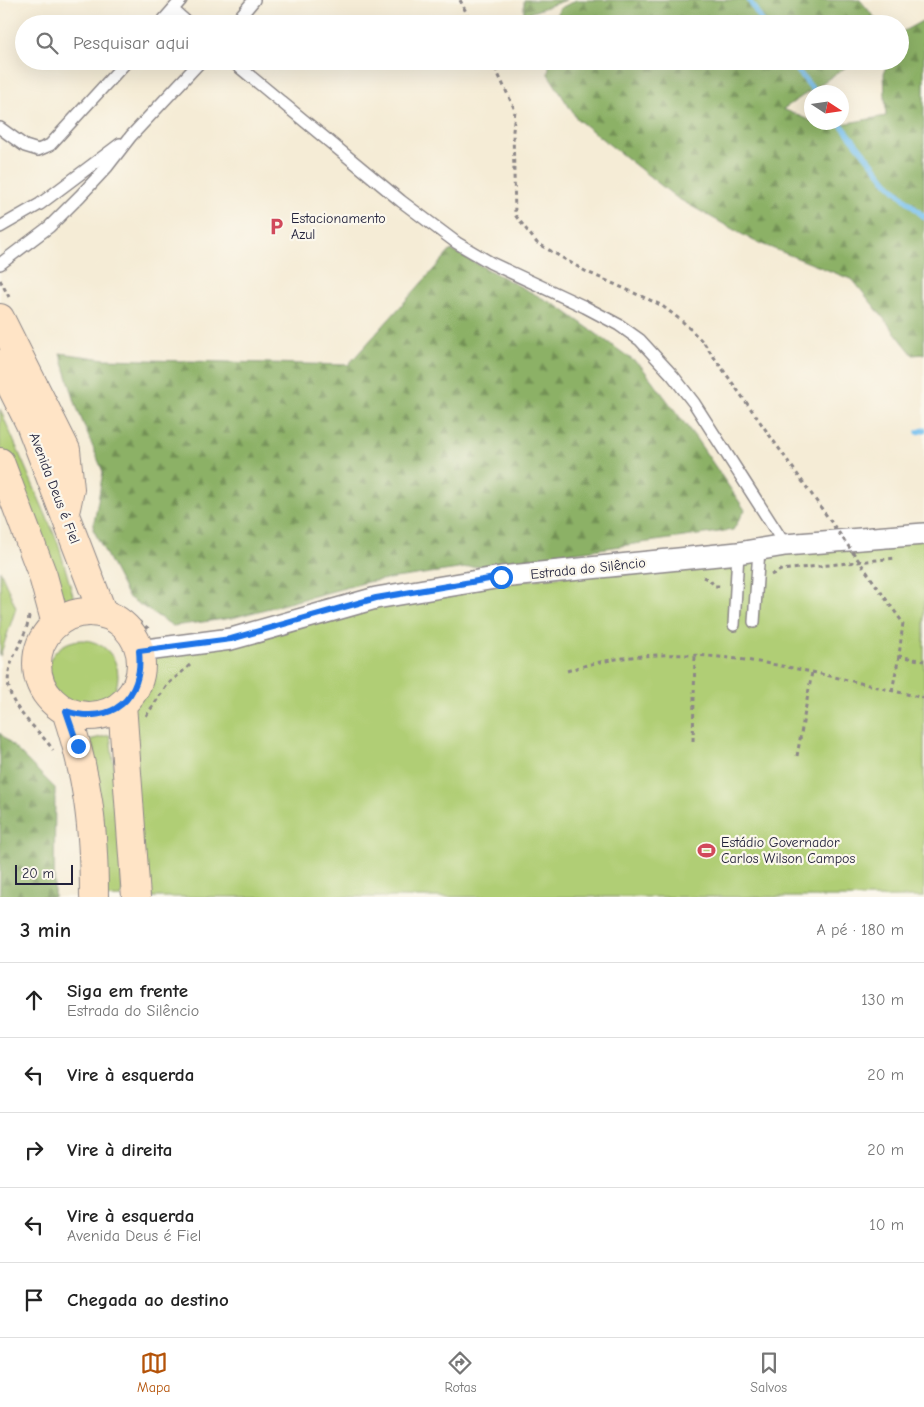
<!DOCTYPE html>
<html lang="pt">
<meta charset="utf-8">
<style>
:root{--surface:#fff;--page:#f2f2f2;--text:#222;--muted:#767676;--line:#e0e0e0;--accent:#b45309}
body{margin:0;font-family:"Comic Neue",sans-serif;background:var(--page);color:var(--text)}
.compass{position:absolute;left:804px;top:85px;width:45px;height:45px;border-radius:50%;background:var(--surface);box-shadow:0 5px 20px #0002;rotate:102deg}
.scale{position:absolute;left:15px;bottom:12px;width:58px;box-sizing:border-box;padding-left:5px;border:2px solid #22223b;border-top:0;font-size:14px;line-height:18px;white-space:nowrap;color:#22223b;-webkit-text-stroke:4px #fbf7ec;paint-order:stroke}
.stop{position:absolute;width:15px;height:15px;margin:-11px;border:4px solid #1a73e8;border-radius:50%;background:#fff}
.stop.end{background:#1a73e8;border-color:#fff;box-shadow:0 1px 5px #0008}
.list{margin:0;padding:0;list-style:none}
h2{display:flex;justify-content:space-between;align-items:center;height:65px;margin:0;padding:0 20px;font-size:21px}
h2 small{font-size:16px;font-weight:400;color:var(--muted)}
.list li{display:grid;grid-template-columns:32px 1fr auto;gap:15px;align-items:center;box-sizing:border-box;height:75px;padding:0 20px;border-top:1px solid var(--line)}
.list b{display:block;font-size:19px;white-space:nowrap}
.list p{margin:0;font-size:16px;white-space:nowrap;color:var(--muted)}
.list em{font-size:16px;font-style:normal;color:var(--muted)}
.icon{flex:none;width:28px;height:28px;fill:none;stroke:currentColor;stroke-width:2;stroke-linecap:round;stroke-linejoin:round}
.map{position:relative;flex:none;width:924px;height:897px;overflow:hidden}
.search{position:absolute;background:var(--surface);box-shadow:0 5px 20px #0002;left:15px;right:15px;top:15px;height:55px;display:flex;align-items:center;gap:12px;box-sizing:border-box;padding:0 18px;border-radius:28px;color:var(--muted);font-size:19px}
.sheet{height:440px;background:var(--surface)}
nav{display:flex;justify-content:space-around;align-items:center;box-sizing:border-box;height:70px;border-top:1px solid var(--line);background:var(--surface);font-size:14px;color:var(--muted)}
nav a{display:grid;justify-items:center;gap:2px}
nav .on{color:var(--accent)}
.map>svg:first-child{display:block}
</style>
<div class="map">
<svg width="924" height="897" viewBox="0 0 924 897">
<defs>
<pattern id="forest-firs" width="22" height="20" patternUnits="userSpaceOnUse" patternTransform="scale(1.25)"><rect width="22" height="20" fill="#8cb166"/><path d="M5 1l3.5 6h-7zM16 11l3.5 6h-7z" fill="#729055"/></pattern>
</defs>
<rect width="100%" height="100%" fill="#fbf7ec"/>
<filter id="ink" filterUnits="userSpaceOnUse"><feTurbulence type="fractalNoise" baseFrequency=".02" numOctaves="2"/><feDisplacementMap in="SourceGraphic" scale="10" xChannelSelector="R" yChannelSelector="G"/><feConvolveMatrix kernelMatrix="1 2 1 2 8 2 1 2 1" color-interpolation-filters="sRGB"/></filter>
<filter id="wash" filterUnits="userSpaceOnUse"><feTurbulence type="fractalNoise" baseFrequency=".0096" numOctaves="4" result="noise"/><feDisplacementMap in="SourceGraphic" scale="20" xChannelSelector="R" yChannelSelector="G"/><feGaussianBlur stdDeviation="1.12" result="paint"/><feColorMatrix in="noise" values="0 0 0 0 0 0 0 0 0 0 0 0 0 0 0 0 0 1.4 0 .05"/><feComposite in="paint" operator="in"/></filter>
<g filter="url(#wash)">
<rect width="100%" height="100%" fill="#f5ecd6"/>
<path fill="#b0ce75" stroke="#697858" d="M0 409 58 543 78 613 49 620 0 465Z
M924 534V897H136L125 747 132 693 137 683 141 666 139 651 376 598Z
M0 570 16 608 0 656Z
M46 676a36 36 0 1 1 72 0a36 36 0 1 1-72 0Z
M110 735 120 817 122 897H98L80 742Z"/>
<path fill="url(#forest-firs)" stroke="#576a50" d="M524 0H566L524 15Z
M576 0H860L880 24H556L559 9Z
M922 21 924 23V354L913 355 853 280 754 241 677 198 577 119 548 74 550 61H855L783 109 825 127 886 116 884 74 887 61H900V33Z
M451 250 559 307 641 366 695 437 745 510 733 530 367 582 232 618 173 626 128 597 93 529 103 472 77 408 60 353 105 359 348 365Z
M0 733 55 788 54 897H0Z"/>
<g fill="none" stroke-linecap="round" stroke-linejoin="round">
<path stroke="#75c0ef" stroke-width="5.5" d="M749 0 764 24
M790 61 815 92
M839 122 887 182 924 217
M918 432 924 430"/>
</g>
</g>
<g filter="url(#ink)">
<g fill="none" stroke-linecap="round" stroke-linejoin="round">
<defs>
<path id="service" d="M173 10 189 24
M160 24 181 0
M234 24 254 0
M232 61 401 201 457 243 491 263 585 307 619 325 640 340 673 376 694 403 785 545
M0 128 25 146 38 150 50 145 127 61
M0 227 40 204 120 144
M0 264 49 227 80 196 107 167 131 136 201 61
M754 622 759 550
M734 625 738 553"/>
<path id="minor" d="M139 651 231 639 376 598 501 577 738 553 785 545 924 534"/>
<path id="secondary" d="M0 318 66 450 70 489 66 508
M0 364 30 424 103 614
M0 462 43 576 56 624
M37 664a52 52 0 1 1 104 0a52 52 0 1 1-104 0Z
M122 704 136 897
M66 711C88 777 94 827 94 897"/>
</defs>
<use href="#service" stroke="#8c8788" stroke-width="14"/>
<use href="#minor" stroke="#8c8788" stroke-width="24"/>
<use href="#secondary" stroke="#8c8788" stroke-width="30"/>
<path stroke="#8c8788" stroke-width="3" stroke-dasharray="4 4" stroke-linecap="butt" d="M460 0 472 24
M492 61 515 110 513 131 515 215 537 243 585 271 661 305 682 321 704 343
M0 280 9 297
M771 575 781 570 896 558
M703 577 710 580 714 586H723
M126 612 149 629
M29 616C27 635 15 649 10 667 0 705 35 723 53 750
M567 671C684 632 808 672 924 698
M892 691 899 656
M146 716 167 685 190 665
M693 741 695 655
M797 756 812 672"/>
<use href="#service" stroke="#fff" stroke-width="11"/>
<use href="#minor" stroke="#fff" stroke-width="21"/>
<use href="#secondary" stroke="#ffe4c6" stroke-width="28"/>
<path stroke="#8c8788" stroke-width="3" stroke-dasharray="4 4" stroke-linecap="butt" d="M704 343 903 623 899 656 924 661"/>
</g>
</g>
<g fill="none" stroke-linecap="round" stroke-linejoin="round" filter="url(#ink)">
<path stroke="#1a73e8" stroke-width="6" d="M78 746 66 711C112 726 144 698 139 651L231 639 376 598 501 577"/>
</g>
<defs>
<symbol id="parking-bare" viewBox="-9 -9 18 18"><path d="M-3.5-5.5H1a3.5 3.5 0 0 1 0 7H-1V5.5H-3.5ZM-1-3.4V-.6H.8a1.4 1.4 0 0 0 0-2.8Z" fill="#d1495b" stroke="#fbf7ec" stroke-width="2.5" paint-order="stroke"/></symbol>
<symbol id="stadium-bare" viewBox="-9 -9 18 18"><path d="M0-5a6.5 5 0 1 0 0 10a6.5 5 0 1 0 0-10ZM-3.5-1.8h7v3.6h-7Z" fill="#d1495b" stroke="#fbf7ec" stroke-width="2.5" paint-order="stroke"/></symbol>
</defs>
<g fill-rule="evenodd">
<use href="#parking-bare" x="264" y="214" width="25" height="25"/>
<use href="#stadium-bare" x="694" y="838" width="25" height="25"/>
</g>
<g text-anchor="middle" stroke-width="4.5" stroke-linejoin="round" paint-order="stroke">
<g font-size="14" fill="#22223b" stroke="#fbf7ec" text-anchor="start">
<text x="291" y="223">Estacionamento<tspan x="291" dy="16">Azul</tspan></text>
<text x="721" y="847">Estádio Governador<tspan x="721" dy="16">Carlos Wilson Campos</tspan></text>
</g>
<g font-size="14" fill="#22223b" stroke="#fbf7ec">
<text transform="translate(55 488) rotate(69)" y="5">Avenida Deus é Fiel</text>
<text transform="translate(588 568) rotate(-6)" y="5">Estrada do Silêncio</text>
</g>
</g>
</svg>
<svg class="compass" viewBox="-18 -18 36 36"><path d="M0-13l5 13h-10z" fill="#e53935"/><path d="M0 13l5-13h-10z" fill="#767676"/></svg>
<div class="scale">20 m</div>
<div class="stop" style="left:501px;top:577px"></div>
<div class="stop end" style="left:78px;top:746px"></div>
<div class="search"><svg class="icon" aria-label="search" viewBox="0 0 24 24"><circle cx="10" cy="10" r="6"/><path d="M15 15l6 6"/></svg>Pesquisar aqui</div>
</div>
<section class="sheet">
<h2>3 min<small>A pé · 180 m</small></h2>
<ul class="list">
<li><svg class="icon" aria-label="ahead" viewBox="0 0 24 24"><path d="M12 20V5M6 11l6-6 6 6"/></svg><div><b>Siga em frente</b><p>Estrada do Silêncio</p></div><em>130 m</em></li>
<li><svg class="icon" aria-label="left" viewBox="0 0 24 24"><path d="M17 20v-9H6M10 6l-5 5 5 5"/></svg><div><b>Vire à esquerda</b></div><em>20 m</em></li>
<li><svg class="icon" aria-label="right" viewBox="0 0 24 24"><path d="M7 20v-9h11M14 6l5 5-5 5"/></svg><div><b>Vire à direita</b></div><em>20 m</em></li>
<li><svg class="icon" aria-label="left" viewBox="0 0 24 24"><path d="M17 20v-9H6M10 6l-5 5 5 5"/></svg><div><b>Vire à esquerda</b><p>Avenida Deus é Fiel</p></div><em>10 m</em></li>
<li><svg class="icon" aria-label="arrive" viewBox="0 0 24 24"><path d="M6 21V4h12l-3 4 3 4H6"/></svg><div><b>Chegada ao destino</b></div></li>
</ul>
</section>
<nav>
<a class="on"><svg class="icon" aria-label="map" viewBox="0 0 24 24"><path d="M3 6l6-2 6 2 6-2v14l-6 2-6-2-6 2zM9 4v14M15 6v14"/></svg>Mapa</a>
<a><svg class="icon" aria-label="directions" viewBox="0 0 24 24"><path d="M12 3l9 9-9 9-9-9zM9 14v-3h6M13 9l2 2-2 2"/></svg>Rotas</a>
<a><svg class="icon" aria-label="saved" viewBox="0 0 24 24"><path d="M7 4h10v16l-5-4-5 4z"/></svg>Salvos</a>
</nav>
